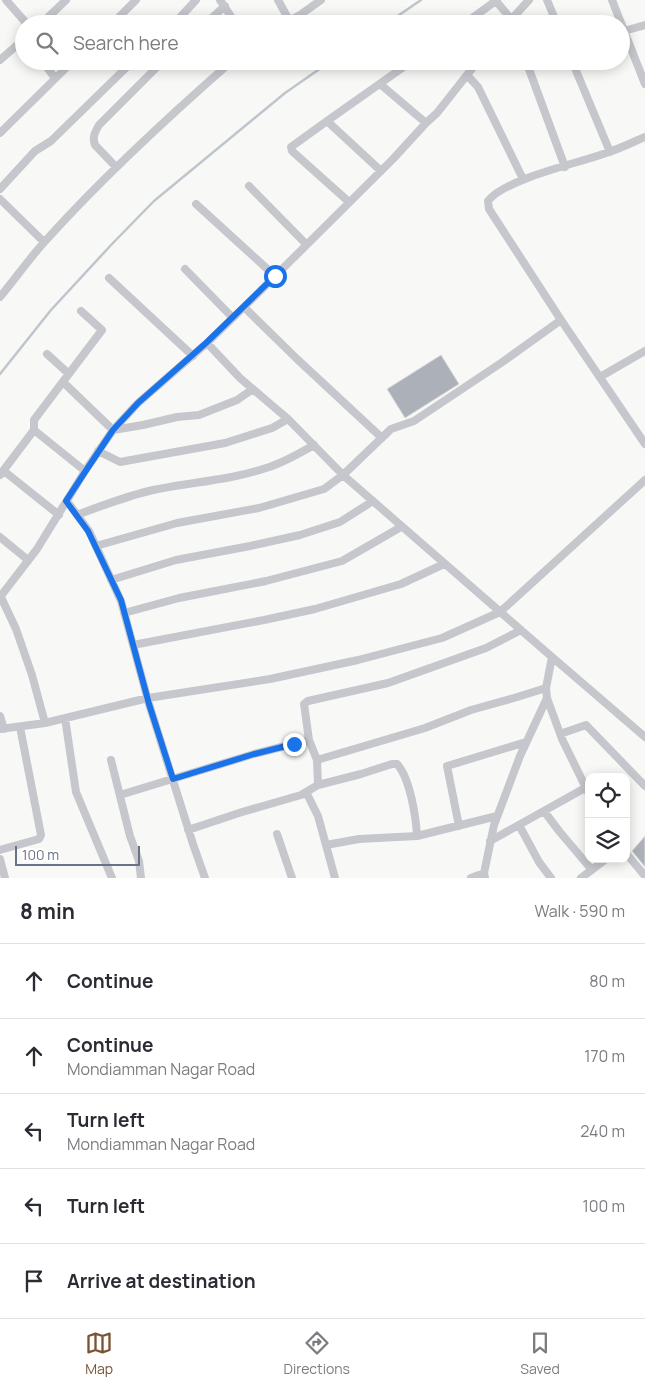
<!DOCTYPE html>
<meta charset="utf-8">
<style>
:root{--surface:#fff;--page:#f2f2f3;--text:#2b2b33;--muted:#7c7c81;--line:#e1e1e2;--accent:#7b5333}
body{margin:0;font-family:Manrope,sans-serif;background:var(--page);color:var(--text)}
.controls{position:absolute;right:15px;bottom:15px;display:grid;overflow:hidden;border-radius:10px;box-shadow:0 2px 12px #0003}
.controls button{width:45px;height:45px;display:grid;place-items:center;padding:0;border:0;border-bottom:1px solid var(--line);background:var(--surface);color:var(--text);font:25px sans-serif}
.scale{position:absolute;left:15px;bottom:12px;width:125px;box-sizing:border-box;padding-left:5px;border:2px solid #697286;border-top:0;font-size:14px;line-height:18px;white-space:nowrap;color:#697286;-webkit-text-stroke:4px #fff;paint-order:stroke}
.stop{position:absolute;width:15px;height:15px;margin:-11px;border:4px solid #1a73e8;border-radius:50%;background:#fff}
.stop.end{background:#1a73e8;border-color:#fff;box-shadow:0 1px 5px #0008}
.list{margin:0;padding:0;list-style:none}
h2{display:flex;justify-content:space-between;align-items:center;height:65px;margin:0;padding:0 20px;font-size:21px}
h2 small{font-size:16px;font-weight:400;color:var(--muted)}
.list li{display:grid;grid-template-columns:32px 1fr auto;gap:15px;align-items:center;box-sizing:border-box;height:75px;padding:0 20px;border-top:1px solid var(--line)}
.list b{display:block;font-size:19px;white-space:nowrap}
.list p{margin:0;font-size:16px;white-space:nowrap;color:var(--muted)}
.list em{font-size:16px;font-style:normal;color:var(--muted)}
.icon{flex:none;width:28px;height:28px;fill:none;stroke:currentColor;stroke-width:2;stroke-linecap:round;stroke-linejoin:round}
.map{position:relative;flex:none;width:645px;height:878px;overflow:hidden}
.search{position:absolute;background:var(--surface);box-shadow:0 2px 12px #0003;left:15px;right:15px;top:15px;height:55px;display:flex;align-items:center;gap:12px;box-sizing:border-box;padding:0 18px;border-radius:28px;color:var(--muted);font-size:19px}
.sheet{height:440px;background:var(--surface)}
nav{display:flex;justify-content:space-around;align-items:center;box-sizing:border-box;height:70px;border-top:1px solid var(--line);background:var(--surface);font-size:14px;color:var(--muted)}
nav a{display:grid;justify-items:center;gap:2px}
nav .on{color:var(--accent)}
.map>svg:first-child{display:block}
</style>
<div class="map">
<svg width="645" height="878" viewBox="0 0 645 878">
<rect width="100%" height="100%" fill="#f8f9f6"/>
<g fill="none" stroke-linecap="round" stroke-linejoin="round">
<path stroke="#bfc5cc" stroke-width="2.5" d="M386 24 421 0
M0 374 51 310 112 244 154 201 285 93 331 61"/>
</g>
<path fill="#abb0b9" stroke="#dadbd9" d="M441 355 459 384 405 418 387 389Z
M645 836V867L632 851Z"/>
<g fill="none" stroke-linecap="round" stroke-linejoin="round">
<path stroke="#c5c7cc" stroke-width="8" d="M6 0 27 24
M220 0 236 24
M278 0 289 20
M547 0 557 24
M612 0 645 84
M496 1 511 19 513 23
M41 24 66 0
M112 24 136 0
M174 24 196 0
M205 24 225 6
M283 24 300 15 321 0
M464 24 497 0
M507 24 529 0
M624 31 645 25
M0 60 24 39
M42 61 55 78
M526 61 565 167
M572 61 610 152
M467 75 478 87 523 179
M380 84 426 123
M327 121 381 171
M0 133 73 61
M645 137C633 142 621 148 609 152 580 163 506 178 488 201L489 209 561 320 645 444
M116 167 95 145C92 137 95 132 99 125L163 61
M249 186 306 244
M0 189 35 151 51 141 133 61
M0 199 44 242
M349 202 292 151 291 147 327 121 412 61
M196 204 275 276
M185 269 233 318
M109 278 193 356
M0 297C16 278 31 256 48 238 105 175 168 117 232 61
M244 307 297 359 382 438
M207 343 240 378 288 419 343 475 552 657 645 737
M47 354 69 374
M600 377 645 351
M63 382 113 430 143 425 177 417 199 415 237 400 253 389
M34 430 85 471
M98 451 120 462 225 443 272 428 288 419
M4 471 59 515
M0 475 34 430V420L102 330 81 311
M67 501 89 531 121 601 149 704 193 844 205 878
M77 515C101 506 124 497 149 491 188 482 228 481 266 468 283 463 298 454 314 445
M0 537 28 560
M96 546 177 523 259 508 324 489 343 475 391 429 414 421 501 363 561 320
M111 580 176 560 250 546 300 535 340 522 373 501
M0 595 16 629 32 675 45 723
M0 597 37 549 85 471 113 430 138 403 207 343 241 310 393 159 426 123 437 113 478 61
M124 613 179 598 266 581 342 561 401 527
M133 645 264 620 315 609 401 584 444 564
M552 657 546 688 547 698 562 739 589 794
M0 716 4 729
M65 718 76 792 112 878
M0 729 45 723 148 698 270 679 358 660 442 638 500 612 645 480
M560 734 586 725 645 786
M111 760 130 836 139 861 141 878
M317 760 425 728 471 710 514 698 546 688
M318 785 361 774 392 764H397C410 778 416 817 417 836
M306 792 318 816 335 878
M120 795 254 754 309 740
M544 811 559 831 592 870
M519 825 539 862 551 878
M459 826 447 766 526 742
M188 830 242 812 301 795 318 785 317 760 309 740 304 704 308 701 388 683 486 648 521 630
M277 834 292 878
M490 841 585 788
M326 845 359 839 417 836 497 816
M0 850 39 839 41 835 20 727
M626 853 645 876
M0 859 5 878
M471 878 484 873
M485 878 484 873 494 825 520 756 547 698
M581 878 606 859"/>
</g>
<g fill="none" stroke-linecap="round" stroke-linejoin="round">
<path stroke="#1a73e8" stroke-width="6" d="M275 276 206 343 138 403 113 430 85 472 66 501 88 531 121 600 149 704 173 779 254 754 294 744"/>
</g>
</svg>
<div class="controls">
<button><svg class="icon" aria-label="locate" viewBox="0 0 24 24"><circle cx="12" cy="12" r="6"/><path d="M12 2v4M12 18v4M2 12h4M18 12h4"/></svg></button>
<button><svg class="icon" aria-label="layers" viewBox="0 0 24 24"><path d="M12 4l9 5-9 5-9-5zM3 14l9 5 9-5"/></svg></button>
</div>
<div class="scale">100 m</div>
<div class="stop" style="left:275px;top:276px"></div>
<div class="stop end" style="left:294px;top:744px"></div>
<div class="search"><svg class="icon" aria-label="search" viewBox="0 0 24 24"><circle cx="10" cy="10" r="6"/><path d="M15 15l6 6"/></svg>Search here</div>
</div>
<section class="sheet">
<h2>8 min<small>Walk · 590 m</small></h2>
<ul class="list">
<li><svg class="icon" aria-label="ahead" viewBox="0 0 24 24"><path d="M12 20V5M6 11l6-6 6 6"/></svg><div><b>Continue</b></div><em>80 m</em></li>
<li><svg class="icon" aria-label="ahead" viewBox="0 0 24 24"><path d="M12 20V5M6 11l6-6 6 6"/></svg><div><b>Continue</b><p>Mondiamman Nagar Road</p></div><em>170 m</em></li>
<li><svg class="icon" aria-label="left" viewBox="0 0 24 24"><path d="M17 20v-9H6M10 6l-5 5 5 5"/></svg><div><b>Turn left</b><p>Mondiamman Nagar Road</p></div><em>240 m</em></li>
<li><svg class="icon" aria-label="left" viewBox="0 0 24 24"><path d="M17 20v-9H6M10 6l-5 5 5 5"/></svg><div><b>Turn left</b></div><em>100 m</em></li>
<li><svg class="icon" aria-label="arrive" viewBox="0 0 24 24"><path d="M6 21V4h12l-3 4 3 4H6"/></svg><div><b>Arrive at destination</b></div></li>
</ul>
</section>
<nav>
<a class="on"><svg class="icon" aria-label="map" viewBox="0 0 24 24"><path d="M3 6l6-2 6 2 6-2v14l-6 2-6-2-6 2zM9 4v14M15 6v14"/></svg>Map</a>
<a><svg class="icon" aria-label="directions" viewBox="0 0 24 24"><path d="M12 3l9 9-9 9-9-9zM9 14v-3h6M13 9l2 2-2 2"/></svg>Directions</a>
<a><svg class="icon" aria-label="saved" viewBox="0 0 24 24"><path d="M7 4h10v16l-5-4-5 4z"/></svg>Saved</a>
</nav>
